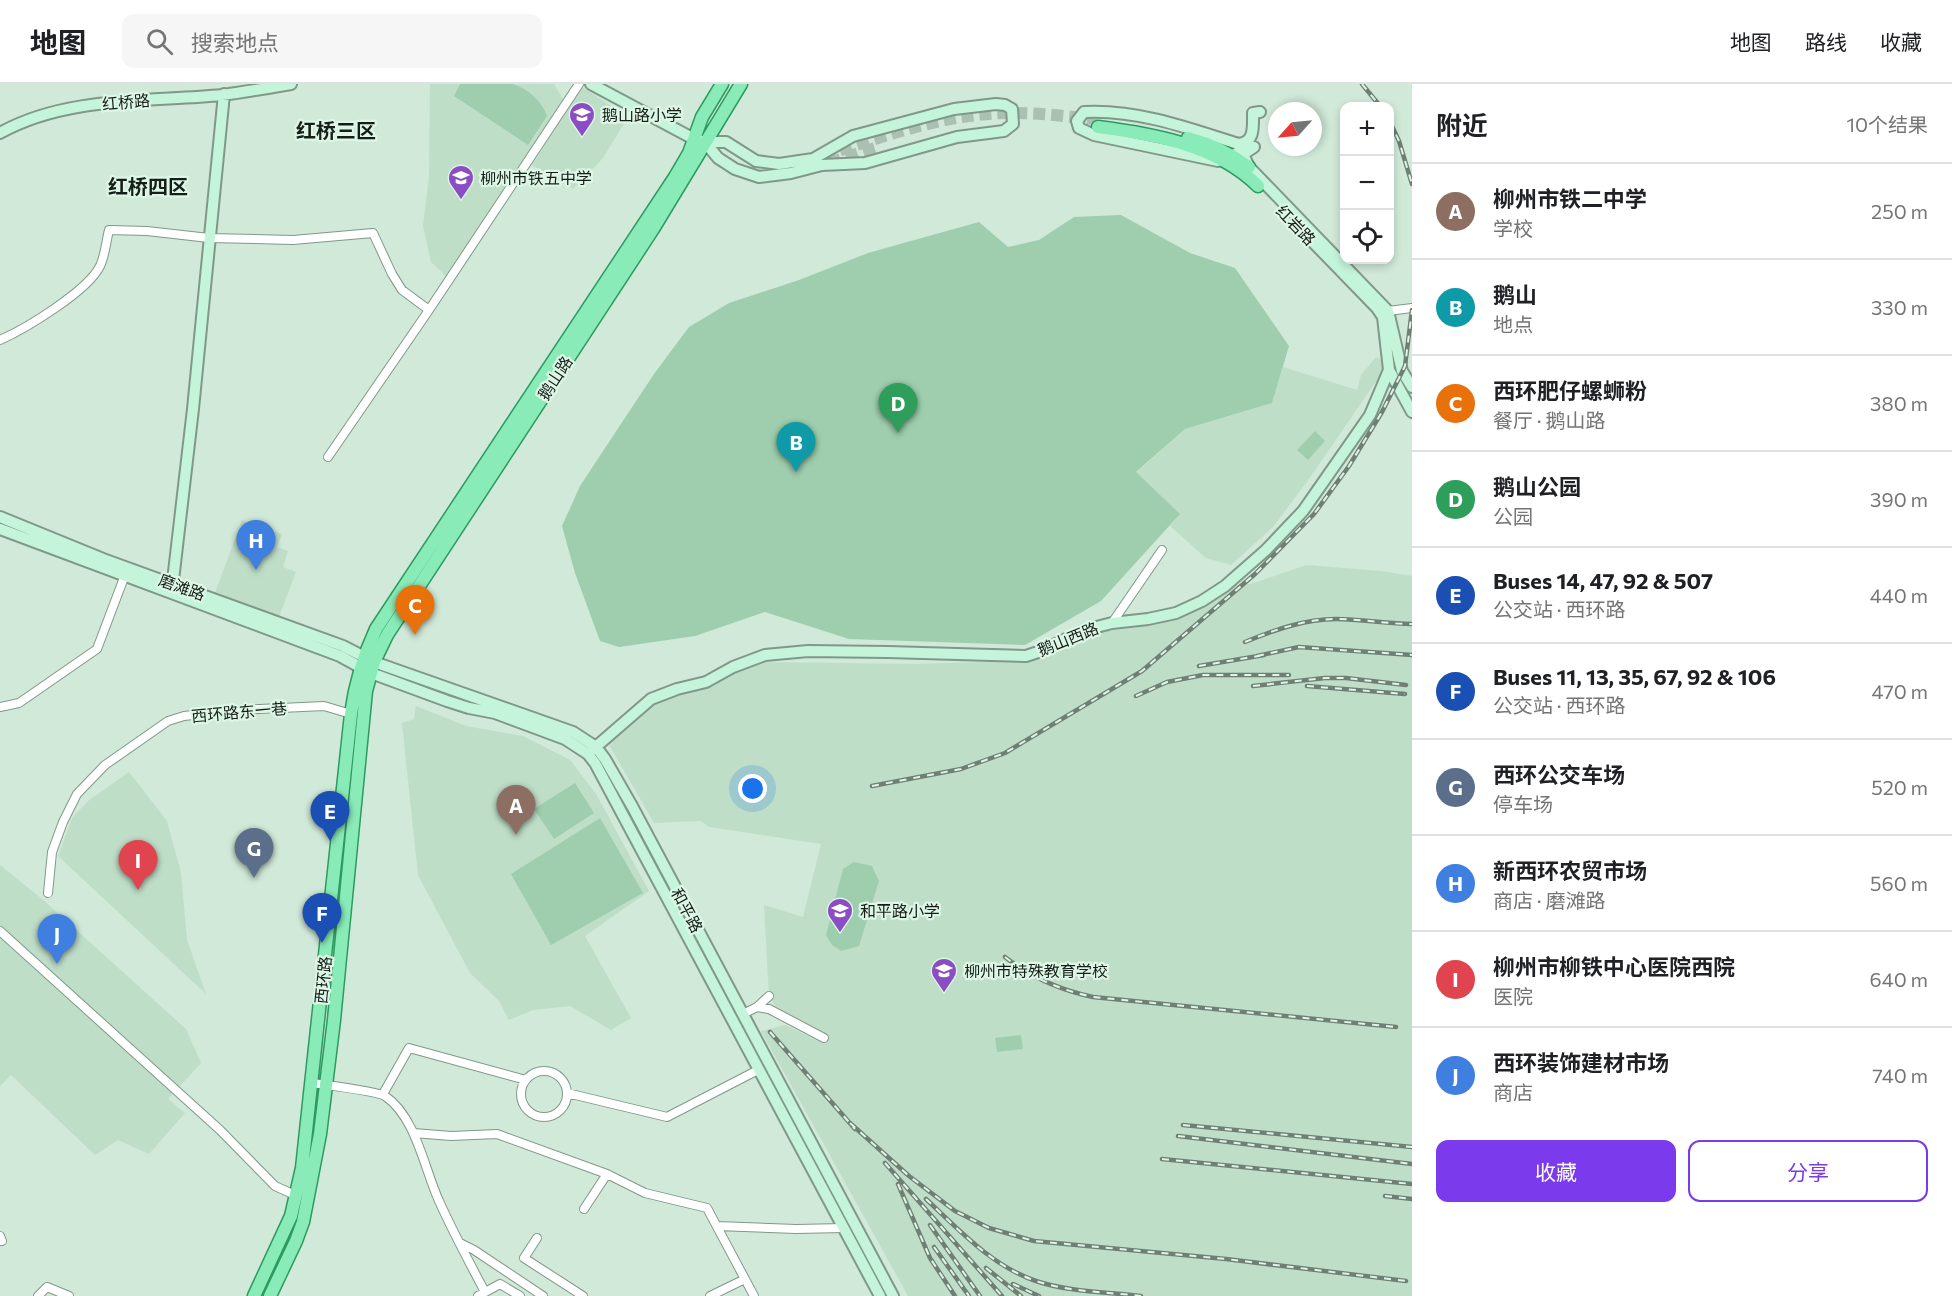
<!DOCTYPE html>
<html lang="zh">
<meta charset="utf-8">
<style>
:root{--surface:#fff;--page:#f6f6f6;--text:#202124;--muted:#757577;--line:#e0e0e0;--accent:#7c3aed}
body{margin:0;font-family:Commissioner,"Noto Sans SC",sans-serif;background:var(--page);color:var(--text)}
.controls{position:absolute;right:18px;top:18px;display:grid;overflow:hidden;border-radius:12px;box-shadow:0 3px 9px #0003}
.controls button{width:54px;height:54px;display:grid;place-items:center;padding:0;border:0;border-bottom:2px solid var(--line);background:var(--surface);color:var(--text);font:30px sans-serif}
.compass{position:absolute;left:1268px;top:18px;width:54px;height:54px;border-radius:50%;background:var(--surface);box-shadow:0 3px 9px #0003;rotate:243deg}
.you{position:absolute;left:753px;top:705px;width:21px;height:21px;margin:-15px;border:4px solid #fff;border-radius:50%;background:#1a73e8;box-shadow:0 0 0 9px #1a73e833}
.badge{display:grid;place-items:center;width:39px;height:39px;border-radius:50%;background:var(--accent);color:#fff;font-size:20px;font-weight:700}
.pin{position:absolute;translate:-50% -50px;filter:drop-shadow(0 2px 3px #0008)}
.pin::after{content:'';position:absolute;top:32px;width:21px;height:18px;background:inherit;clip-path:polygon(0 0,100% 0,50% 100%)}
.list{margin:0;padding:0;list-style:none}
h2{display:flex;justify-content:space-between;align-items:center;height:78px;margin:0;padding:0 24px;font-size:26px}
h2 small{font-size:20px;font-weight:400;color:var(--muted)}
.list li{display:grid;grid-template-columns:39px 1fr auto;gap:18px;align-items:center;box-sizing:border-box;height:96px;padding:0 24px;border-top:2px solid var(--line)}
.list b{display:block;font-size:22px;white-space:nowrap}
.list p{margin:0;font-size:20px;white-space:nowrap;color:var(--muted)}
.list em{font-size:20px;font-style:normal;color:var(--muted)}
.actions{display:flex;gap:12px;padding:18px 24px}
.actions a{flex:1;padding:14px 0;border:2px solid var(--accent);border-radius:12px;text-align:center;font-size:21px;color:var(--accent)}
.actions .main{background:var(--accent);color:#fff}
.icon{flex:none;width:33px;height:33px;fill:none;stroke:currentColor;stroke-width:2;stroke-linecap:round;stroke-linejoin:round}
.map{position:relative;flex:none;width:1412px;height:1212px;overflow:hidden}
header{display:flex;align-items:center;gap:36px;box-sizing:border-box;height:84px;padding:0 30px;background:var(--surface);border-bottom:2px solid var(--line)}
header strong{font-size:28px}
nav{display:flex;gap:33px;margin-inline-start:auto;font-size:21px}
.search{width:420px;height:54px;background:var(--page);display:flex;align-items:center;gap:15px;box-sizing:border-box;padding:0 21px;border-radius:12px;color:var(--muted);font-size:22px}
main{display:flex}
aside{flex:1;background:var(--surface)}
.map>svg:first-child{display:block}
</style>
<header>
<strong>地图</strong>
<div class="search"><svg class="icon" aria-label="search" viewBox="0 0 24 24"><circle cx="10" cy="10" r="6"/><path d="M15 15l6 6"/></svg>搜索地点</div>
<nav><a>地图</a><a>路线</a><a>收藏</a></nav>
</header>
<main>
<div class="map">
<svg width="1412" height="1212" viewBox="0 0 1412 1212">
<rect width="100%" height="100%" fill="#d0e9d8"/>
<path fill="#bedec8" d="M430 0H554L563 15 447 193 431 178 423 142 429 92Z
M582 3 628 33 603 74 573 105 532 81Z
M1376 273 1388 280 1311 392 1274 442 1231 481 1206 474 1170 442 1180 430 1136 389 1185 345 1272 319 1283 283 1357 306 1361 291Z
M242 436 282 450 277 463 288 467 283 483 296 488 279 533 215 509Z
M1306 481 1381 487 1412 492V1212H908L761 947 785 941 822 959 825 951 777 925 769 912 764 821 803 833 821 760 709 743 701 737 654 739 608 659 651 620 711 600 759 578 918 580 1030 576 1044 572 1067 558 1098 548 1133 544 1184 531 1204 523 1232 501 1251 500Z
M416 622 466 642 523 652 570 676 596 710 649 807 585 852 631 934 611 946 570 922 533 926 509 936 499 917 470 889 418 791 402 639 414 635Z
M129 688 167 737 181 789 187 856 206 910 58 772 72 734 88 717Z
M0 781 42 815 186 945 201 979 168 1015 185 1029 149 1070 118 1056 95 1071 11 991 0 1002Z"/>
<path fill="#9ecead" d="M460 0C473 0 502 0 513 0 528 5 542 17 547 32L528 61 454 12Z
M1121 131 1190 169 1235 184 1289 262 1272 319 1185 345 1136 388 1180 430 1101 517 1025 561 849 555 765 528 695 552 619 563 600 557 575 489 562 442 580 402 654 290 689 243 729 219 799 196 868 169 979 138 1008 163 1039 156 1074 133Z
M1315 347 1325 357 1308 376 1297 366Z
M575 699 594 729 554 755 534 725Z
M600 734 643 809 551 861 511 790Z
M854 778 872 782 879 797 859 862 841 867 832 861 826 851 843 785Z
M1021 951 1023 965 997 968 995 954Z"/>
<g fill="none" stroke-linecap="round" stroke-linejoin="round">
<path stroke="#abc0b2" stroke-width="12" stroke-dasharray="12 6" stroke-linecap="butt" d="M823 72C884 52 949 28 1015 29 1042 29 1070 33 1097 35
M829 79 878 63"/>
<defs>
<path id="street" d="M1386 229 1388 227 1412 224
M0 256C25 245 88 207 100 182 105 172 106 158 109 146L147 147 209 154 293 156 373 149 392 190 402 206 429 226
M328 373 429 226 579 0
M1112 539 1162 466
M0 623 19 619 97 565 125 491
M48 809 52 768 63 738 77 710 105 681 168 637 184 632 238 626 324 622 351 630
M0 847 220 1046 275 1102 297 1112
M757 923 769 912
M743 930 757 923 769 925 824 954
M521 1010a23 23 0 1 1 46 0a23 23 0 1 1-46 0Z
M312 999C325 1001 377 1007 385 1012 416 1033 424 1084 439 1117 453 1148 469 1178 485 1208
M567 1009 667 1033 758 986
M383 1010 409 964 526 996
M414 1049 451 1052 497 1050 607 1090 645 1109 707 1124 754 1212
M584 1125 607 1090
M717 1142 796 1145 844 1144
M0 1152 2 1157H0
M537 1154 524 1174 583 1212
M460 1159 474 1166 543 1212
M38 1212 47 1203 69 1212
M478 1212 500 1200 520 1212
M710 1212 745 1195"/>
<path id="secondary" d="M591 0 694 55 705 58H726L756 77 779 80 813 75 853 52 954 25 996 20 1005 21 1012 25 1013 40 1004 47 957 53 865 79 822 81 791 89 759 93 735 85 718 74 705 58
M0 49C66 12 149 18 222 11 245 8 268 4 291 0
M1238 60 1249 83 1388 227 1402 287 1412 303
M1235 70 1245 69 1254 63
M1218 77 1094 51 1079 44 1077 37 1084 28C1136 25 1189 44 1238 60 1255 59 1253 43 1253 29L1260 28
M1311 156 1377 224 1383 233 1389 286 1412 328
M0 433 103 475 343 562 374 578 573 648 596 663 605 675 632 722 893 1212
M0 445 340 572 371 589 447 617 469 624 495 629 565 655 588 670 595 679 880 1212
M172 505 193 325 224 10
M591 667 651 615 677 605 706 598 733 583 765 571 808 567 888 568 1026 572 1041 567 1085 546 1112 539 1148 535 1176 529 1202 517 1225 502 1266 466 1303 427 1370 331 1389 286"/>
<path id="primary" d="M1098 43C1153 50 1217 61 1258 102
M1188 54C1211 60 1230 69 1249 83
M254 1212 291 1132 302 1084 351 630C355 600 363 573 376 545L675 93 689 69 702 33 722 0
M270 1212 296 1157 303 1138 320 1050 334 936 366 607 374 578 387 551 653 145 741 0"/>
</defs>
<use href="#street" stroke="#819888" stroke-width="10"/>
<use href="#secondary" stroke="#819888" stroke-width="14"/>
<use href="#primary" stroke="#2d9a60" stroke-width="15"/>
<use href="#street" stroke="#fff" stroke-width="8"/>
<use href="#secondary" stroke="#c4f5db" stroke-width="10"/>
<use href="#primary" stroke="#89ebb7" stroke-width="12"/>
<defs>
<path id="rail" d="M1362 0 1380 22
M1390 38 1399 57 1412 100
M1245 558C1274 546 1305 535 1336 535 1362 535 1387 540 1412 540
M1257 572 1299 563 1412 571
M1199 582 1264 571
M1253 602 1325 594H1346L1406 601
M1307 602 1405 610
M1136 612 1167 598 1203 591H1289
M872 702 961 685 1005 669 1142 587 1255 490 1314 430 1349 382 1382 328 1405 282 1412 226
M1005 873C1032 894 1060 906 1093 913L1396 943
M770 948 855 1045
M850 1039 909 1092 955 1127 989 1144 1034 1157 1226 1175 1406 1197
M1183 1041 1412 1063
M1178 1052 1412 1080
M1162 1075 1412 1100
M885 1079 1002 1212
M898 1100 930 1174 955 1212
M1385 1112 1412 1115
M926 1115C959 1146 992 1182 1036 1197 1068 1208 1107 1208 1141 1212
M930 1141 980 1212
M934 1163 969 1212
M986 1184 1021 1212
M1013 1200 1039 1212"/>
</defs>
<use href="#rail" stroke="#6f7f74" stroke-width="4.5"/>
<use href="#rail" stroke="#ddf6e5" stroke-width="2" stroke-dasharray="7" stroke-linecap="butt"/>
</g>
<defs>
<symbol id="school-pin" viewBox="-11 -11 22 30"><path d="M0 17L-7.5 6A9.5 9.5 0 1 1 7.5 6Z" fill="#8a4dc3" stroke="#ddf6e5"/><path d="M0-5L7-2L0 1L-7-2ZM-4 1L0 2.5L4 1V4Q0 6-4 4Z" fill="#fff"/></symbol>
</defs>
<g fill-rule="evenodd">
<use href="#school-pin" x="567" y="16" width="30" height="40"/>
<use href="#school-pin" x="446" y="79" width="30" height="40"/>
<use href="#school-pin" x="825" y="812" width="30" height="40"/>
<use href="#school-pin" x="929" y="872" width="30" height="40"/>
</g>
<g text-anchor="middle" stroke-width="4.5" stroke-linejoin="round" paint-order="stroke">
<g font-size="16" fill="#151e18" stroke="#ddf6e5">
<text transform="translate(126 18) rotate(-5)" y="6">红桥路</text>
<text transform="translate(1296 141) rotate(46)" y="6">红岩路</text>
<text transform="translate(555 294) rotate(-57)" y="6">鹅山路</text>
<text transform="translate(182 503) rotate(20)" y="6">磨滩路</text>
<text transform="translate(1068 555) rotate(-22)" y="6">鹅山西路</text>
<text transform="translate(239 628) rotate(-5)" y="6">西环路东一巷</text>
<text transform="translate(687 826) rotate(62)" y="6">和平路</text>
<text transform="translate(323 896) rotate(-84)" y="6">西环路</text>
</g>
<g font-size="16" fill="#151e18" stroke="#ddf6e5" text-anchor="start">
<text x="602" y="37">鹅山路小学</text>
<text x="480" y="100">柳州市铁五中学</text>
<text x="860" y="833">和平路小学</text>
<text x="964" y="893">柳州市特殊教育学校</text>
</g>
<g font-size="20" font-weight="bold" fill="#151e18" stroke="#ddf6e5">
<text x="336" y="54">红桥三区</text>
<text x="148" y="110">红桥四区</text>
</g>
</g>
</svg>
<div class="controls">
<button>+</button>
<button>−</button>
<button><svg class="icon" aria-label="locate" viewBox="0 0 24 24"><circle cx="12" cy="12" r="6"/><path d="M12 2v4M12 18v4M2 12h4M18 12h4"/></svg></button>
</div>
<svg class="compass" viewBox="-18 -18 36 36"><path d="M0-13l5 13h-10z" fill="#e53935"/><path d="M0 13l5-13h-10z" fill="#757577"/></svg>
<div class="you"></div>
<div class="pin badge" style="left:516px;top:751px;background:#8d6e63">A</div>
<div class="pin badge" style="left:796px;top:388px;background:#0f9aa8">B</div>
<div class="pin badge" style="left:415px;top:551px;background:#e8710a">C</div>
<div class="pin badge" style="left:898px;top:349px;background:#2e9e5b">D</div>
<div class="pin badge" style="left:330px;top:757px;background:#1a4fb4">E</div>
<div class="pin badge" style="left:322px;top:859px;background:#1a4fb4">F</div>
<div class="pin badge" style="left:254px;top:794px;background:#5c6f8a">G</div>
<div class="pin badge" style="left:256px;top:486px;background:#3f7fe0">H</div>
<div class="pin badge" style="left:138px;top:806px;background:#e0444e">I</div>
<div class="pin badge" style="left:57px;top:880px;background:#3f7fe0">J</div>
</div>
<aside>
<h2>附近<small>10个结果</small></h2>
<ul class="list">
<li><span class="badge" style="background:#8d6e63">A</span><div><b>柳州市铁二中学</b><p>学校</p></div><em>250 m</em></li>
<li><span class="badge" style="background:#0f9aa8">B</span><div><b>鹅山</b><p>地点</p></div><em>330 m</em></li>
<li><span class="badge" style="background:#e8710a">C</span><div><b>西环肥仔螺蛳粉</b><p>餐厅 · 鹅山路</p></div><em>380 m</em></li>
<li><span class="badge" style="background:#2e9e5b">D</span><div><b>鹅山公园</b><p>公园</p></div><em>390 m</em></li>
<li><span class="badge" style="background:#1a4fb4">E</span><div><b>Buses 14, 47, 92 &amp; 507</b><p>公交站 · 西环路</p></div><em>440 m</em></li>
<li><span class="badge" style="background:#1a4fb4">F</span><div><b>Buses 11, 13, 35, 67, 92 &amp; 106</b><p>公交站 · 西环路</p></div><em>470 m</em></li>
<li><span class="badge" style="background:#5c6f8a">G</span><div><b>西环公交车场</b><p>停车场</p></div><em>520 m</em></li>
<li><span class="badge" style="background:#3f7fe0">H</span><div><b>新西环农贸市场</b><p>商店 · 磨滩路</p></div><em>560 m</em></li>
<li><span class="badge" style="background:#e0444e">I</span><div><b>柳州市柳铁中心医院西院</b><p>医院</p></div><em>640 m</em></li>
<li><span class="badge" style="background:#3f7fe0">J</span><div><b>西环装饰建材市场</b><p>商店</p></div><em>740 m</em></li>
</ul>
<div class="actions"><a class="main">收藏</a><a>分享</a></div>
</aside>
</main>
